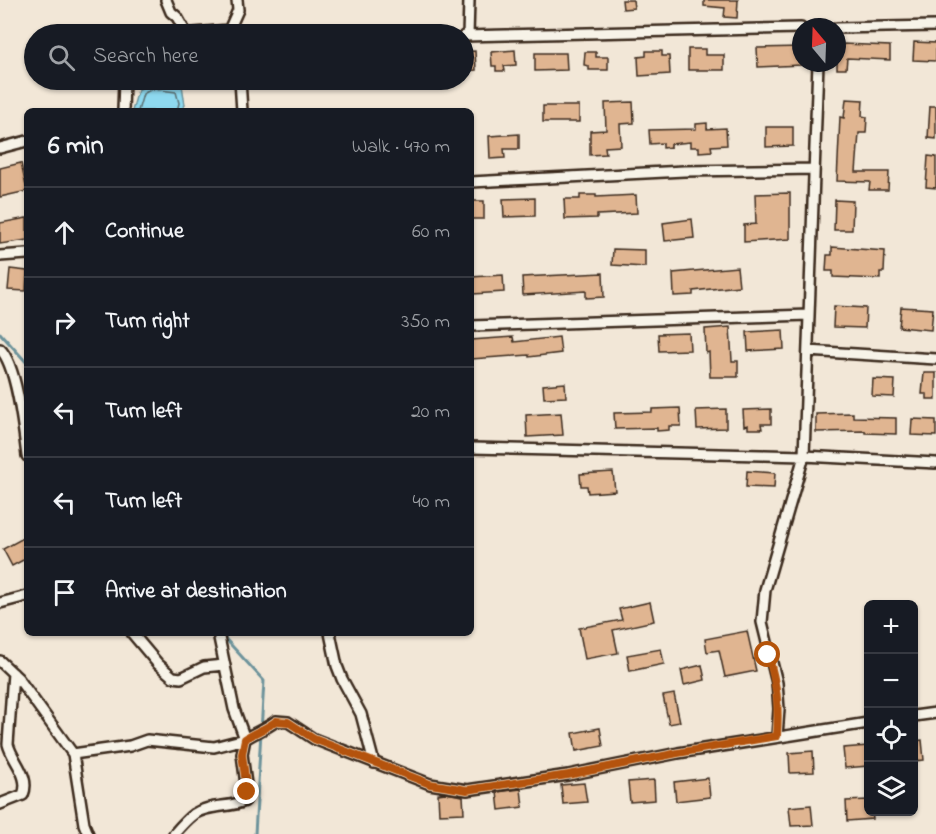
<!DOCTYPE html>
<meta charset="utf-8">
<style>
:root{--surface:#171b24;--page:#242831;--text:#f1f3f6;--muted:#9ea1a6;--line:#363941}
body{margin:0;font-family:"Indie Flower",sans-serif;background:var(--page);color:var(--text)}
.controls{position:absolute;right:18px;bottom:18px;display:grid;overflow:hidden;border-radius:9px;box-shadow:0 2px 4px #0004}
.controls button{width:54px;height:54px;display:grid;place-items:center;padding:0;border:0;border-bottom:2px solid var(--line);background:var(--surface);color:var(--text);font:30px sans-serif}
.compass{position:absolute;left:792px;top:18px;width:54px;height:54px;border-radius:50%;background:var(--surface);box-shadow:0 2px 4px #0004;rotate:341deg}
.stop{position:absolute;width:18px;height:18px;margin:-14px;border:4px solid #b45309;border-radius:50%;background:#fff}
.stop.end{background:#b45309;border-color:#fff;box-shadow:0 2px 6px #0008}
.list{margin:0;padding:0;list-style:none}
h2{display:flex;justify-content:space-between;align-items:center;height:78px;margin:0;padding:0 24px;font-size:26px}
h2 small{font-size:20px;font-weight:400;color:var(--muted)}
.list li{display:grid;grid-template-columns:39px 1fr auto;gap:18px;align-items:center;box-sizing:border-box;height:90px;padding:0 24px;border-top:2px solid var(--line)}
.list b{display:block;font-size:22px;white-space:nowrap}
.list em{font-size:20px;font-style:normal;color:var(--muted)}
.icon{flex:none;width:33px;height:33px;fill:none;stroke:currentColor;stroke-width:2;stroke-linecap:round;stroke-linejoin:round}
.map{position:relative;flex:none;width:936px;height:834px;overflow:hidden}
.search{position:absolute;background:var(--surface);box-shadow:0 2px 4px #0004;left:24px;top:24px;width:450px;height:66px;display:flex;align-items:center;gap:15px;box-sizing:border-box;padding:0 21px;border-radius:33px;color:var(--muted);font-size:22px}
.panel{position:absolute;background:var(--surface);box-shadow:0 2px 4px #0004;left:24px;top:108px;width:450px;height:528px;border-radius:9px}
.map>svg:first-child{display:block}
</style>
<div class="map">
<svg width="936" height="834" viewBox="0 0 936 834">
<rect width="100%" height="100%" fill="#f2e7d7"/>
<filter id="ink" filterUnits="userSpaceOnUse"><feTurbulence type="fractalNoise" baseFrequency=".0167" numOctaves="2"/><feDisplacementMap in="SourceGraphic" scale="12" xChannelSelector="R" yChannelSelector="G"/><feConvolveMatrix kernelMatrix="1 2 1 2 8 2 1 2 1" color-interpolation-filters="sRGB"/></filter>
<g filter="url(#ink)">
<path fill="#8ed9ef" stroke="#6d939b" stroke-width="1.5" d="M150 83 182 85 185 105 181 111H132L138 90Z"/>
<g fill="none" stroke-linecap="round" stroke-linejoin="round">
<path stroke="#5c7072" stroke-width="1.5" d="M138 111 143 94 152 89 176 92 179 103 177 111"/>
<path stroke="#6d939b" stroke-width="3" d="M0 333 27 363
M221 634 264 681 255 834"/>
</g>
<path fill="#e0b591" stroke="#3b2a1e" stroke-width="1.5" d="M622 0H633L634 8 623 9Z
M704 0H738L737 18 724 17 725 8 704 6Z
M914 42 936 43V61L913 60Z
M843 44 890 46V60L847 58 846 69H837V49H843Z
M800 47 801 65 758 67 757 48Z
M688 49H705V55H724V70H688Z
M515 50 516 65 504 66 505 71H496V66H492L491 52Z
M475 51 476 70 464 71V52Z
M646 51H662V56H669L670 74 639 76 638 57 646 56Z
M585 52H596V57H608V70H589V66L584 65Z
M535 53H566L567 70 535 71Z
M846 99 863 100 862 116 867 117 866 133H859L856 172H889L888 190H869L870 182 837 181 840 117 844 118Z
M633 102 634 123 620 124 621 146 605 147 606 154 590 155V131L606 130 605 103Z
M543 106H579V122H543Z
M930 106H936V139L928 138Z
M707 123V129L726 128 727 145 711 146 712 151 699 152V147H690V142L671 144V147L663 148V143L650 144 649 130 696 129V124Z
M766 127H793V146L766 147Z
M519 134V149H504L505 158 490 159 489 136Z
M928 156 936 157V188L926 187Z
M21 163 27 191 0 197V168Z
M790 193V239L744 242V225L756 224 755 194Z
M580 195H596V197L636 195 637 213 597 215V218L565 219 564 199H580Z
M535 198V216L504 217 503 199Z
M835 200 853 201 852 230H834Z
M471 201H484V219H471Z
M27 218V240L0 244V223Z
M692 219 694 238 665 241 663 223Z
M832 247 885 251 884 272H880V279L833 277V271H826L827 255H832Z
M613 249 645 250V267L612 265Z
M737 267 739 286 693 291V295L674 296 673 273Z
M10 269 27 271 26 291 8 290Z
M603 273 604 297 586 298V291L523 295 522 277Z
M503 275 504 292 473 294 471 277Z
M834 306 866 308 865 328 833 327Z
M901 307 933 309 931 330 899 327Z
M730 327 732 361H738V377H710L709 352 706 353 705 329Z
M783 330 784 349 748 351 747 332Z
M689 333 690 350 659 351 658 334Z
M513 337 514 342 559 337 561 353 529 357V355L471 359V340Z
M924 373H936V399H927V394H922Z
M873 379 895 380 894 397 872 396Z
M565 383 566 397 544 398 543 385Z
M680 408 681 426H669V430L657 431V428L615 429 614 413 652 412V409Z
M726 409V428L697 429 696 410Z
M771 409V424H761L762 429H748V425L744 426 743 410Z
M561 413 563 435 527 437 526 415Z
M853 413V417L896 418V434L865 433V431L816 432V414Z
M912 419 936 420V436L911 435Z
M747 471 775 473 774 488 746 487Z
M613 472 615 491 588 493 587 486H581L580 474Z
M27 536V558L12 566 3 549Z
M650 602 654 621 613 630 618 653 585 659 579 628 622 620 619 609Z
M747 631 756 671 725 677 719 650 707 652 705 639Z
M661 649 664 664 630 671 627 655Z
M702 665 705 680 684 685 681 670Z
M674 694 680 722 669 724 663 696Z
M600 728 603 746 576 751 573 733Z
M922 740 924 760 914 761V741Z
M868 746V766L845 768 843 748Z
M813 751 814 772 790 773 789 753Z
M708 778 710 797 676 801 674 782Z
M654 780 655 800 630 802 628 782Z
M584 783 587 802 563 804 561 785Z
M521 789 523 807 499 810 497 792Z
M445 793 463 796 464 813 439 814 438 794Z
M868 800V812H872L873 819 847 821 846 801Z
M811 805 813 825 791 826 789 807Z"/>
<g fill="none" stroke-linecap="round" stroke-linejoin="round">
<defs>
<path id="minor" d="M166 0 171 12 177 17 186 33
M837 28 936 26
M229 30 238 10 237 0
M182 34 229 30 240 33 373 34
M464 36 801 28
M468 36 469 0
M240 80 242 111
M123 111 124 80
M0 148 27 141
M471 182 684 171 814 169
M0 256 27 254
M471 326 809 315
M0 349C17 365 24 432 27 456
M808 351 936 359
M471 448 804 456 936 463
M0 603 27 596
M132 633 158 664 173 677 181 678 204 667 224 665
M330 633 337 666 342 679 361 714 374 763
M0 661 18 678 73 754 84 824 88 834
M914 716 936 713
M777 736 779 709 777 683 762 622 765 590 804 456 818 63
M73 754 130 746 147 740 214 747 245 739 234 709 218 633
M0 804 23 795C31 776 12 761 8 744L13 673
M174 834C180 827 187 819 194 814 209 804 229 808 245 801L247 792 242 754 245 739C255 732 266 729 276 721L288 722 314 739 430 784 467 790 568 775 678 753 868 723"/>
</defs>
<use href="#minor" stroke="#3b2a1e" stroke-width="14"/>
<use href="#minor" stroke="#f7f3e8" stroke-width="9"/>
</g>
</g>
<g fill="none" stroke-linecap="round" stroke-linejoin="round" filter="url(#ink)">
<path stroke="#b45309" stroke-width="8" d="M247 792 242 754 245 739C255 732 266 729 276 721L288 722 314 739 430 784 467 790 568 775 678 753 777 736C779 704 777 685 768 655"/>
</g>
</svg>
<div class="controls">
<button>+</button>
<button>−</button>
<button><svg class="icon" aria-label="locate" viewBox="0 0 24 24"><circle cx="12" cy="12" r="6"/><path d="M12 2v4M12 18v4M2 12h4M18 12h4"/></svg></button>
<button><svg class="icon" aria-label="layers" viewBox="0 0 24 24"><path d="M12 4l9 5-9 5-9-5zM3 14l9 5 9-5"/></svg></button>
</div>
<svg class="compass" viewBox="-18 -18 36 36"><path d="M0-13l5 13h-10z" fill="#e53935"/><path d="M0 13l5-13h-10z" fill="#9ea1a6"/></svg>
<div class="stop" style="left:768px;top:655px"></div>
<div class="stop end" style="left:247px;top:792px"></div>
<div class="search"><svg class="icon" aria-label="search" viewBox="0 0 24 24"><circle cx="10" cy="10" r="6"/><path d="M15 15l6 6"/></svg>Search here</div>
<section class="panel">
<h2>6 min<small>Walk · 470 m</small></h2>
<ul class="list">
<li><svg class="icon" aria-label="ahead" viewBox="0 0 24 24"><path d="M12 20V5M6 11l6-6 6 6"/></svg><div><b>Continue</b></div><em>60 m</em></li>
<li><svg class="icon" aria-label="right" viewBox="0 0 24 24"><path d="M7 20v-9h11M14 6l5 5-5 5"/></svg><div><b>Turn right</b></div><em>350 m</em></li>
<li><svg class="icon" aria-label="left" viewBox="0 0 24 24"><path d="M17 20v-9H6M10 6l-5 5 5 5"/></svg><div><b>Turn left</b></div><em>20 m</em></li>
<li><svg class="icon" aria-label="left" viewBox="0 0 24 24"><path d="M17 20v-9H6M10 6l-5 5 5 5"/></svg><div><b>Turn left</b></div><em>40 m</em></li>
<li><svg class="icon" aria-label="arrive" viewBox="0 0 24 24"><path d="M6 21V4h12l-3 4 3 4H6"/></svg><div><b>Arrive at destination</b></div></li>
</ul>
</section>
</div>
